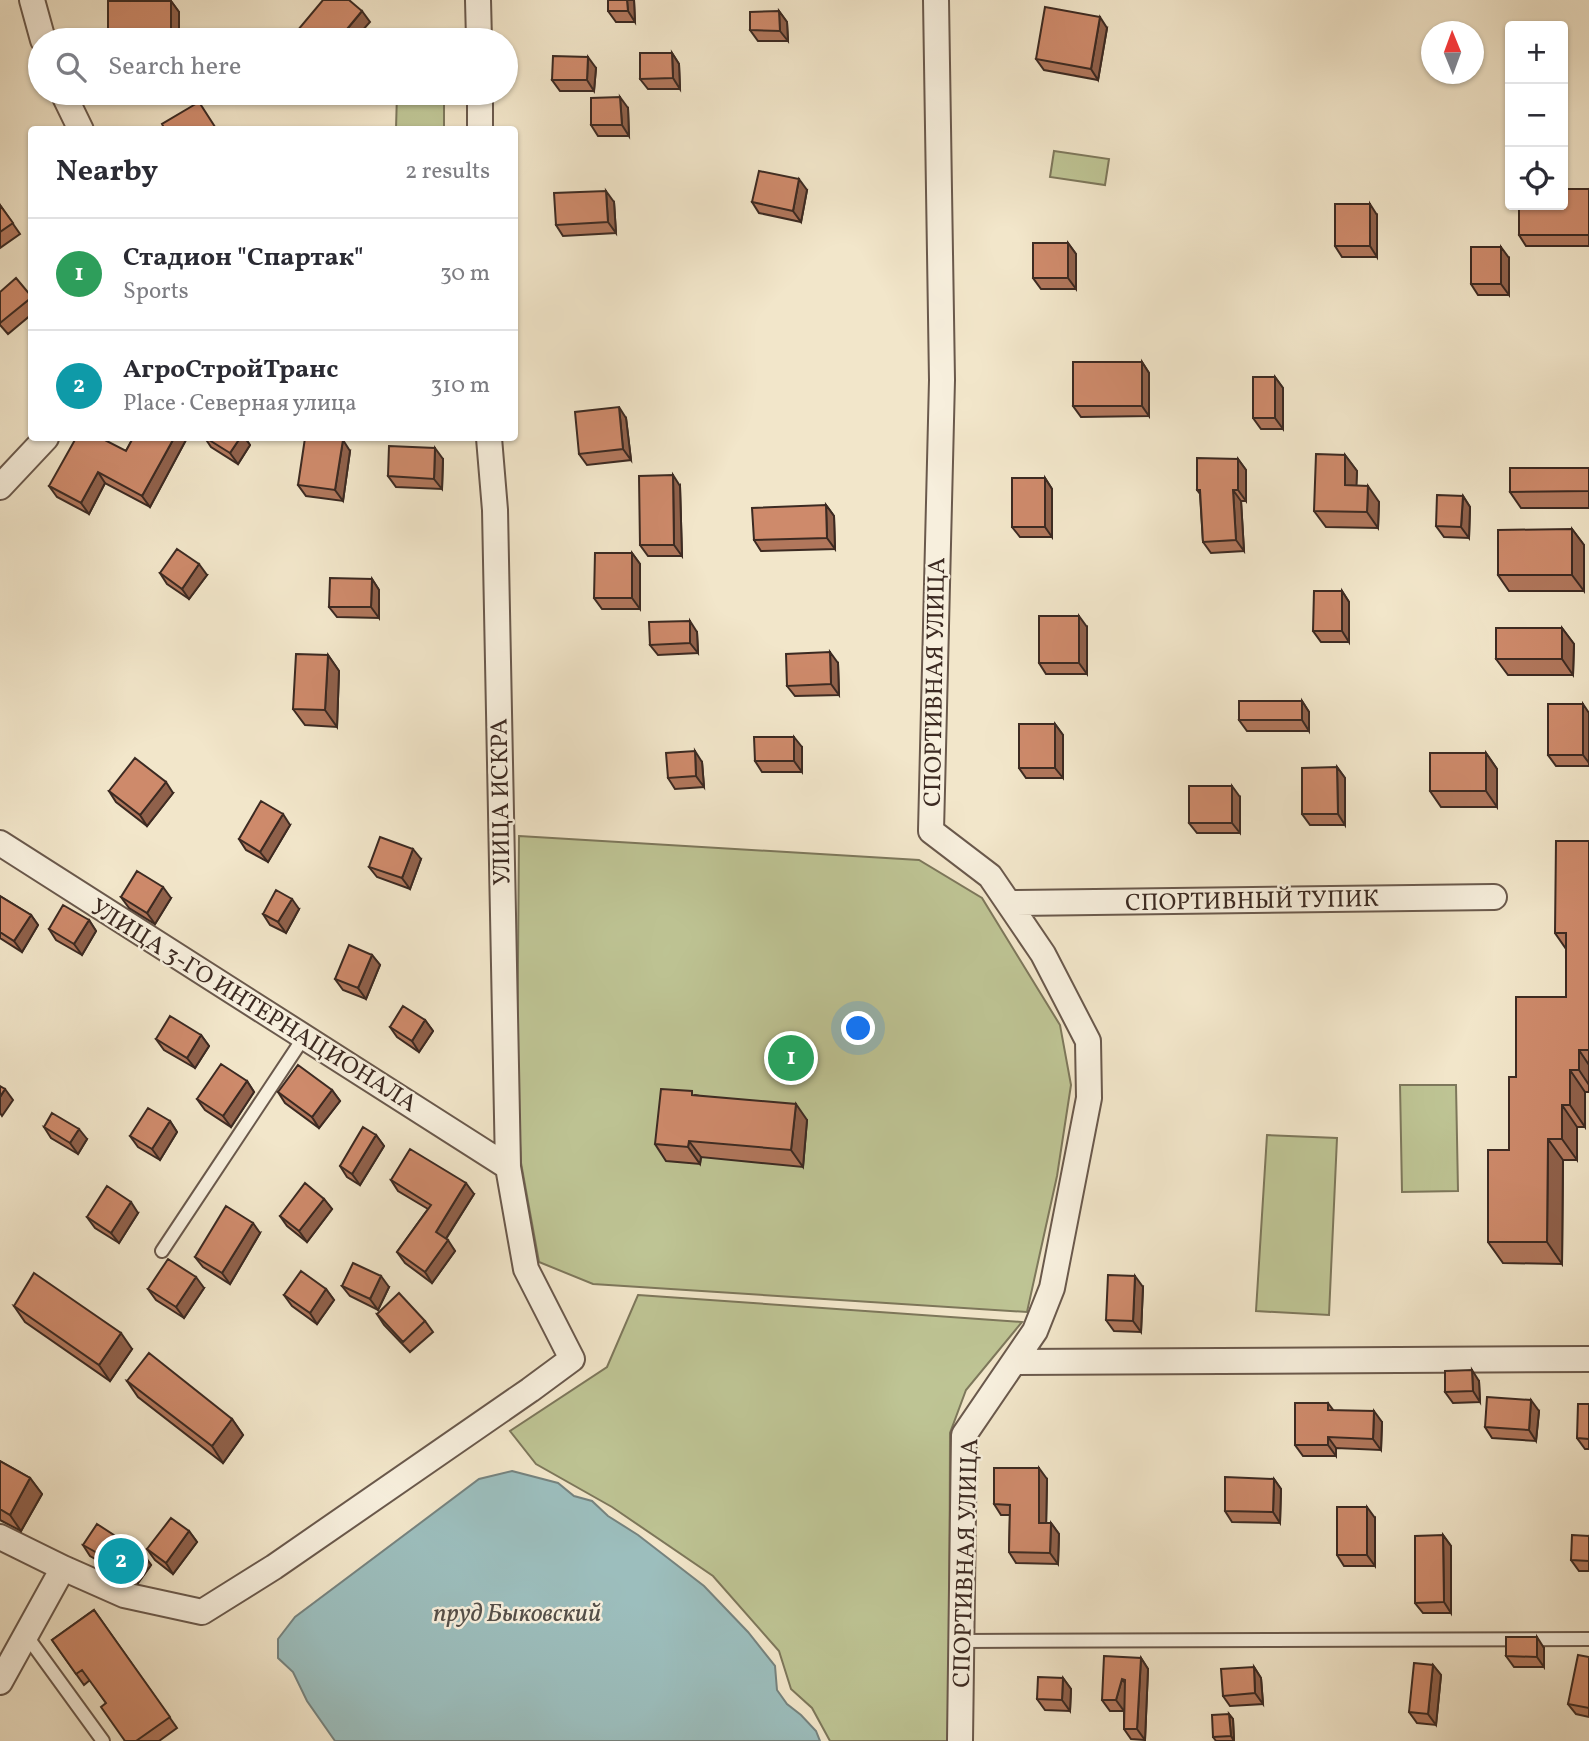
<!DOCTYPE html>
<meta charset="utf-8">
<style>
:root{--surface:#fff;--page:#f7f7f7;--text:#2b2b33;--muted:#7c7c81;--line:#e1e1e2;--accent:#0b8043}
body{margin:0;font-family:Vollkorn,serif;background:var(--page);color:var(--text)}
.controls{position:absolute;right:21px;top:21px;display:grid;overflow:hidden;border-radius:7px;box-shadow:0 2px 5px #0004}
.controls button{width:63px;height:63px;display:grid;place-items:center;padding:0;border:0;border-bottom:2px solid var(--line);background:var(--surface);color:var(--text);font:35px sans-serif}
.compass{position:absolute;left:1421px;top:21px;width:63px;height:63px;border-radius:50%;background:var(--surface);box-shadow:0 2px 5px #0004;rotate:359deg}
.you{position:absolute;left:859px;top:1029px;width:24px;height:24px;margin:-18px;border:5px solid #fff;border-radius:50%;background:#1a73e8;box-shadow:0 0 0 10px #1a73e833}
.badge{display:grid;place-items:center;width:46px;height:46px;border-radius:50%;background:var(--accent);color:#fff;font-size:23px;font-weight:700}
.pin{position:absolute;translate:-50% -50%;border:4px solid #fff;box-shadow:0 2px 7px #0006}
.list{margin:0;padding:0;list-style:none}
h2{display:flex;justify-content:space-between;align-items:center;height:91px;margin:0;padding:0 28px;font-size:30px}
h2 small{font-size:23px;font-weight:400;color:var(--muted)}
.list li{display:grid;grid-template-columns:46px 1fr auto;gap:21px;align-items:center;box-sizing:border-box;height:112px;padding:0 28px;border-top:2px solid var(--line)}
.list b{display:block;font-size:26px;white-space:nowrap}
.list p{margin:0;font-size:23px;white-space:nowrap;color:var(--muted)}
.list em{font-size:23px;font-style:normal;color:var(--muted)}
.icon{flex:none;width:38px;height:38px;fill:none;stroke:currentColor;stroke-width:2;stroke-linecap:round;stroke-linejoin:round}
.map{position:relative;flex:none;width:1589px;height:1741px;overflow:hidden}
.search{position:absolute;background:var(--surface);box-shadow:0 2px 5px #0004;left:28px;top:28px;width:490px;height:77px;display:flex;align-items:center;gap:18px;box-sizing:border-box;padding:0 24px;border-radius:38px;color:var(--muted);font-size:26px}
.panel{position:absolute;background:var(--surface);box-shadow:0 2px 5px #0004;left:28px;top:126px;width:490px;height:315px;border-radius:7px}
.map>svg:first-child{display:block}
</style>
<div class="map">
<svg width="1589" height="1741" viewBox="0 0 1589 1741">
<rect width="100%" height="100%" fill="#f2e6ca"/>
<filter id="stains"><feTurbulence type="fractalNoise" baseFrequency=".00286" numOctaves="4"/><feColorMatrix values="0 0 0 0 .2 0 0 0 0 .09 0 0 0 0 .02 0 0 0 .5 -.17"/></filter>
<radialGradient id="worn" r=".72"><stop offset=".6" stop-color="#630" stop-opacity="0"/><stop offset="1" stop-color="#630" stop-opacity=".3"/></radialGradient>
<path fill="#bec494" stroke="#7d775b" stroke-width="2" d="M397 93H444V129H396Z
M1054 151 1109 159 1105 185 1050 177Z
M519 836 919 860 982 898 1060 1025 1071 1085 1057 1176 1027 1312 593 1284 539 1262 521 1163 517 1085Z
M1400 1085H1456L1458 1191 1402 1192Z
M1267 1135 1337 1138 1329 1315 1256 1311Z
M638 1295 1022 1322 966 1390 950 1433 949 1741H830L812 1708 791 1689 779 1651 713 1576 612 1507 536 1464 510 1431 607 1367Z"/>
<path fill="#9cbebd" stroke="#76837f" stroke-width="2" d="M512 1471 558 1483 574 1496 592 1501 608 1516 638 1535 704 1586 748 1632 775 1666 777 1690 787 1704 801 1715 816 1731 820 1741H335L307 1701 293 1672 278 1658V1639L295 1617 479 1479Z"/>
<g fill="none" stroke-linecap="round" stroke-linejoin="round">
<defs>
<path id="service" d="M162 1251 304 1037
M26 1635 103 1741
M962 1641 1589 1639"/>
<path id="minor" d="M32 0 43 40
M478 0 479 40
M936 0 942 380 931 831 990 876 1043 954 1088 1041 1089 1098 1052 1288 1035 1331 964 1435 960 1741
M63 93 81 130
M480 93V130
M0 487 46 438
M0 843 508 1167
M1009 903 1494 897
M1014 1362 1589 1359
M0 1537 63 1568 124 1595 202 1612 274 1567 530 1390 572 1359 526 1269 508 1167 495 510 489 438
M0 1682 63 1568"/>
</defs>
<use href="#service" stroke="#6a594c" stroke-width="16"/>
<use href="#minor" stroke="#6a594c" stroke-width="28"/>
<use href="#service" stroke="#f7efdd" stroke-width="12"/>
<use href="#minor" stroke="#f7efdd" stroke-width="24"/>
</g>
<path fill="#b1775c" stroke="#3c2a22" stroke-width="2" d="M608 0H634L635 22H616L608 11Z
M171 1 179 12V40H113L108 34Z
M779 11 787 22 788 41H758L750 30Z
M1107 28 1098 80 1044 70 1036 59Z
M672 53 679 64 680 89H648L640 79Z
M596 68 594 91H560L552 80Z
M628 108 629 136H598L591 125Z
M1589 189V246H1526L1519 235Z
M807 190 801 222 759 213 752 202Z
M614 202 616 233 563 236 556 225Z
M0 205 20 234 0 248Z
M1377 215V257H1342L1335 246Z
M1068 243 1076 254V289H1041L1033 278Z
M1509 258V295H1478L1471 284Z
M0 292 32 295V314L8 334 0 325Z
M1142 362 1149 373V416L1081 417 1073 406Z
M1275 377 1283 388V429H1261L1253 418Z
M626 418 631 460 587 465 579 454Z
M133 438H187L150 507 105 483 89 514 57 497 49 486 126 451Z
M205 438H245L250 445 238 464 211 447Z
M350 451 343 501 306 496 298 485Z
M1345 455 1357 471 1356 485 1379 502 1378 528 1326 527 1314 511Z
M443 459 442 489 396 487 388 476Z
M1238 459 1246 470V501H1241L1244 551 1211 553 1203 542 1200 494 1197 490Z
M1589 468V508H1521L1510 492Z
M1045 478 1052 489V537H1020L1012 527Z
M680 486 682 556H648L640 545Z
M1463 496 1470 507 1469 538 1444 537 1436 526Z
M826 505 834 516 835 549 761 551 754 540Z
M1572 529 1584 545V591H1509L1498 575Z
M632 553 640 564V609H602L594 598Z
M160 573 207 575 189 599 167 584Z
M372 579 379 590V618L337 617 329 607Z
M1342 591 1349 602V642H1321L1313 631Z
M1087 627V674H1046L1039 663Z
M1562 628 1574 644 1573 675H1508L1496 659Z
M697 632 698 653 658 655 650 645Z
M328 655 339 671 337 727 305 725 293 709Z
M838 663 839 695 795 696 787 686Z
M1302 701 1309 712V731H1247L1239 720Z
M1589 713V766H1556L1548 755Z
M1055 724 1063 735V778H1026L1019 768Z
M802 747V772H762L755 761Z
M1486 753 1497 769V807H1441L1430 791Z
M702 762 704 787 675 789 668 778Z
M1337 767 1345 778V825H1310L1302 814Z
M109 791 173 793 147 826 116 802Z
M1240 797V833H1197L1189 823Z
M290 825 268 862 246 850 239 839Z
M1589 841V1092H1585V1127H1577V1160H1563L1562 1264 1503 1263 1488 1242 1509 1150 1516 1077 1566 997V949L1555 933Z
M421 859 410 889 377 877 369 867Z
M0 896 31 915 38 925 22 952 0 938Z
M121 897 171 898 155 924 129 908Z
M299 909 286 933 270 925 263 914Z
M89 920 96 931 82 955 56 940 49 929Z
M372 955 380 965 366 999 343 990 335 979Z
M425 1020 433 1031 419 1052 397 1037 390 1027Z
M201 1035 209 1046 195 1068 164 1050 156 1039Z
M247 1081 254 1092 231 1127 205 1110 197 1099Z
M332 1090 340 1101 319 1128 285 1103 278 1092Z
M695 1095 807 1120 803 1167 701 1157 700 1164 666 1161 655 1144Z
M170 1121 177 1132 160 1160 138 1147 130 1136Z
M44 1127 87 1139 78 1154 51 1138Z
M376 1135 384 1146 360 1185 347 1177 340 1166Z
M391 1180 474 1194 446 1239 455 1251 432 1283 405 1263 397 1252 428 1209 398 1191Z
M324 1199 332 1209 307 1242 287 1226 280 1216Z
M138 1213 119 1243 95 1228 87 1217Z
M260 1233 230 1284 203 1267 195 1257Z
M342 1286 389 1287 378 1310 350 1296Z
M1143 1287 1141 1332 1114 1331 1106 1320Z
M204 1288 184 1318 156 1300 148 1289Z
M326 1289 334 1300 317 1324 292 1306 284 1295Z
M14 1306 132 1349 110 1381 25 1322Z
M377 1314 425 1321 433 1332 410 1352 384 1325Z
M127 1381 232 1419 243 1435 223 1463 138 1397Z
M1479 1381 1480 1402 1453 1403 1445 1392Z
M1328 1403 1334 1411 1382 1422 1381 1450 1336 1448V1456H1303L1295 1445Z
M1589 1404V1449H1585L1577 1438Z
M1539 1411 1536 1441 1492 1438 1485 1427Z
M0 1461 30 1478 42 1494 21 1531 0 1520Z
M1047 1479 1046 1523H1051L1059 1534 1058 1564 1016 1563 1009 1552 1010 1515H1001L994 1504Z
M1274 1479 1281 1489 1280 1523 1232 1522 1225 1511Z
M1375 1518V1566H1344L1337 1555Z
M189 1531 197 1542 173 1574 155 1560 147 1549Z
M1443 1535 1451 1546V1613H1423L1415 1603Z
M1589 1536V1571H1579L1571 1560Z
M83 1545 143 1554 151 1565 138 1583 90 1556Z
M94 1610 177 1728 159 1741H125L106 1703 90 1680 84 1685 52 1640Z
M1544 1648V1667H1514L1506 1656Z
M1589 1657V1717L1576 1714 1568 1704Z
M1141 1658 1148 1669 1145 1740 1131 1739 1124 1729V1711H1110L1102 1700Z
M1433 1665 1441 1675 1436 1725 1417 1723 1409 1712Z
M1254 1667 1261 1678 1263 1704 1230 1706 1223 1696Z
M1063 1678 1071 1689 1070 1711 1045 1710 1037 1699Z
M1229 1714 1233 1719 1234 1741H1216L1213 1737Z"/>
<path fill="#90614b" stroke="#3c2a22" stroke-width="2" d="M627 0H634L635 22 628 11Z
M171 1 179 12V40H175L171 35Z
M362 11 370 22 354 40H338Z
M779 11 787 22 788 41 780 31Z
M1100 17 1107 28 1098 80 1091 69Z
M672 53 679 64 680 89 673 78Z
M588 57 596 68 594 91 587 80Z
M620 97 628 108 629 136 622 125Z
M799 179 807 190 801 222 793 211Z
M606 191 614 202 616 233 608 222Z
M1370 204 1377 215V257L1370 246Z
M1068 243 1076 254V289L1068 278Z
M1501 247 1509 258V295L1501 284Z
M1142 362 1149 373V416L1142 406Z
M1275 377 1283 388V429L1275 418Z
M619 407 626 418 631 460 623 449Z
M174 438H187L150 507 142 496Z
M240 438H245L250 445 238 464 230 453Z
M343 440 350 451 343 501 335 490Z
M435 448 443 459 442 489 434 479Z
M1345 455 1357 471 1356 501 1345 485Z
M1238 459 1246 470V501L1238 490Z
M98 472 105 483 89 514 81 503Z
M673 475 680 486 682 556 674 545Z
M1045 478 1052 489V537L1045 527Z
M1368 486 1379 502 1378 528 1367 512Z
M1233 490 1241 501 1244 551 1236 540Z
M1463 496 1470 507 1469 538 1461 527Z
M826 505 834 516 835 549 827 538Z
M1572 529 1584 545V591L1572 575Z
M632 553 640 564V609L632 598Z
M199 564 207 575 189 599 182 589Z
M372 579 379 590V618L371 607Z
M1342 591 1349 602V642L1342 631Z
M1079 616 1087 627V674L1079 663Z
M690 621 697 632 698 653 690 643Z
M1562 628 1574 644 1573 675 1562 659Z
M830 652 838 663 839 695 831 684Z
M328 655 339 671 337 727 325 710Z
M1302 701 1309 712V731L1302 720Z
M1583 704 1589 713V763L1583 755Z
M1055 724 1063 735V778L1055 768Z
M794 737 802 747V772L794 761Z
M695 751 702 762 704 787 696 776Z
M1486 753 1497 769V807L1486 791Z
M1337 767 1345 778V825L1338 814Z
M166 782 173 793 147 826 140 815Z
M1232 786 1240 797V833L1232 823Z
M283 814 290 825 268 862 260 852Z
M413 849 421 859 410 889 402 878Z
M163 887 171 898 155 924 147 913Z
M292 899 299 909 286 933 278 922Z
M31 915 38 925 22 952 14 941Z
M89 920 96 931 82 955 74 944Z
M372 955 380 965 366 999 358 988Z
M425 1020 433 1031 419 1052 412 1041Z
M201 1035 209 1046 195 1068 187 1058Z
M1579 1050 1589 1065V1085L1579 1070Z
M1570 1070 1585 1092V1127L1570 1105Z
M247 1081 254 1092 231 1127 223 1116Z
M5 1089 13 1100 2 1116 0 1113V1097Z
M332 1090 340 1101 319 1128 312 1117Z
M796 1104 807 1120 803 1167 791 1150Z
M1562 1105 1577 1127V1160L1562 1139Z
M170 1121 177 1132 160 1160 152 1149Z
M79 1129 87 1139 78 1154 70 1143Z
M376 1135 384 1146 360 1185 352 1174Z
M1548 1139 1563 1160 1562 1264 1547 1242Z
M689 1141 701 1157 700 1164 688 1147Z
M466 1183 474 1194 443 1243 436 1232Z
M324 1199 332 1209 307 1242 299 1231Z
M131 1202 138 1213 119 1243 111 1233Z
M253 1223 260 1233 230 1284 222 1273Z
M448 1240 455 1251 432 1283 425 1272Z
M381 1276 389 1287 378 1310 370 1299Z
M1135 1276 1143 1287 1141 1332 1133 1321Z
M196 1277 204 1288 184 1318 176 1307Z
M326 1289 334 1300 317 1324 310 1313Z
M121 1333 132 1349 110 1381 99 1365Z
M1472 1370 1479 1381 1480 1402 1473 1391Z
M1531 1400 1539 1411 1536 1441 1529 1430Z
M1374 1411 1382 1422 1381 1450 1373 1439Z
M232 1419 243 1435 223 1463 212 1446Z
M1328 1437 1336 1448V1456L1328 1445Z
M1039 1468 1047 1479 1046 1534 1039 1523Z
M30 1478 42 1494 21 1531 10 1515Z
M1274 1479 1281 1489 1280 1523 1273 1512Z
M1367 1507 1375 1518V1566L1367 1555Z
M1051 1523 1059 1534 1058 1564 1050 1553Z
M189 1531 197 1542 173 1574 166 1563Z
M1443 1535 1451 1546V1613L1444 1602Z
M143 1554 151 1565 138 1583 131 1572Z
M1537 1637 1544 1648V1667L1537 1657Z
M1141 1658 1148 1669 1145 1740 1137 1729Z
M1433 1665 1441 1675 1436 1725 1428 1714Z
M1254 1667 1261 1678 1263 1704 1255 1693Z
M1063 1678 1071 1689 1070 1711 1062 1700Z
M1122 1679 1130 1690 1124 1711 1116 1700Z
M1229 1714 1233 1719 1234 1741 1231 1736Z"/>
<path fill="#ce8a6b" stroke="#3c2a22" stroke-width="2" d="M323 0H349L362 11 338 40H296L292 37Z
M608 0H627L628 11H608Z
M108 1H171V35L108 34Z
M1045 7 1100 17 1091 69 1036 59Z
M779 11 780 31 750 30V12Z
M640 53H672L673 78 640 79Z
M553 56 588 57 587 80H552Z
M620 97 622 125H591V98Z
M199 102 217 130H165L162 124Z
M759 171 799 179 793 211 752 202Z
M1563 189H1589V235H1519V205H1563Z
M606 191 608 222 556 225 554 193Z
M1335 204H1370V246H1335Z
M0 205 13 223 0 232Z
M1033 243H1068V278H1033Z
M1471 247H1501V284H1471Z
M16 278 32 297 0 323V292Z
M1073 362H1142V406H1073Z
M1253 377H1275V418H1253Z
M619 407 623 449 579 454 575 412Z
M76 438H101L126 451 133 438H174L142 496 98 472 81 503 49 486Z
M206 438H240L230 453Z
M305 438H323L343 440 335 490 298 485Z
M389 446 435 448 434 479 388 476Z
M1316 454 1345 455V485L1368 486 1367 512 1314 511Z
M1197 458 1238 459V490H1233L1236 540 1203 542 1200 490H1197Z
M1510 468H1589V491L1510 492Z
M673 475 674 545H640L639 476Z
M1012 478H1045V527H1012Z
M1437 495 1463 496 1461 527 1436 526Z
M826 505 827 538 754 540 752 508Z
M1572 529V575H1498V530Z
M177 549 199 564 182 589 160 573Z
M595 553H632V598H594Z
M330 578 372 579 371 607H329Z
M1314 591H1342V631H1313Z
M1039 616H1079V663H1039Z
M690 621V643L650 645 649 622Z
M1496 628H1562V659H1496Z
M830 652 831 684 787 686 786 654Z
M296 654 328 655 325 710 293 709Z
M1239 701H1302V720H1239Z
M1548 704H1583V755H1548Z
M1019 724H1055V768H1019Z
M754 737H794V761H755Z
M695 751 696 776 668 778 666 753Z
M1430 753H1486V791H1430Z
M135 758 166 782 140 815 109 791Z
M1337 767 1338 814H1302V768Z
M1189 786H1232V823H1189Z
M261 801 283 814 260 852 239 839Z
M380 837 413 849 402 878 369 867Z
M1556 841H1589V1050H1579V1070H1570V1105H1562V1139H1548L1547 1242H1488V1150H1509V1077H1516V997H1566V933H1555Z
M137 871 163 887 147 913 121 897Z
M276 890 292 899 278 922 263 914Z
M0 896 31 915 14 941 0 932Z
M63 905 89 920 74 944 49 929Z
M349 945 372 955 358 988 335 979Z
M403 1006 425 1020 412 1041 390 1027Z
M170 1016 201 1035 187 1058 156 1039Z
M221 1064 247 1081 223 1116 197 1099Z
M298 1065 332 1090 312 1117 278 1092Z
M0 1086 5 1089 0 1097Z
M661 1089 692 1091V1095L796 1104 791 1150 689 1141 688 1147 655 1144Z
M148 1108 170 1121 152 1149 130 1136Z
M52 1113 79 1129 70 1143 44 1127Z
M363 1127 376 1135 352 1174 340 1166Z
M410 1149 466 1183 436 1232 448 1240 425 1272 397 1252 431 1205 391 1180Z
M305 1183 324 1199 299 1231 280 1216Z
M107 1186 131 1202 111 1233 87 1217Z
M226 1206 253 1223 222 1273 195 1257Z
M168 1259 196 1277 176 1307 148 1289Z
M353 1263 381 1276 370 1299 342 1286Z
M301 1271 326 1289 310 1313 284 1295Z
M34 1273 121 1333 99 1365 14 1306Z
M1108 1275 1135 1276 1133 1321 1106 1320Z
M399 1293 425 1321 403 1342 377 1314Z
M149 1353 232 1419 212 1446 127 1381Z
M1472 1370 1473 1391 1445 1392V1371Z
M1487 1397 1531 1400 1529 1430 1485 1427Z
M1295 1403H1328V1410L1374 1411 1373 1439 1328 1437V1445H1295Z
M1578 1404H1589V1439L1577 1438Z
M0 1461 30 1478 10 1515 0 1509Z
M994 1468H1039V1523H1051L1050 1553 1009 1552 1010 1505 994 1504Z
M1225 1477 1274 1479 1273 1512 1225 1511Z
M1337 1507H1367V1555H1337Z
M171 1518 189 1531 166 1563 147 1549Z
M97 1524 143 1554 131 1572 83 1545Z
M1443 1535 1444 1602 1415 1603V1536Z
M1572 1535 1589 1536V1561L1571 1560Z
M94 1610 170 1717 136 1741H125L101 1707 106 1703 82 1670 76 1674 52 1640Z
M1506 1637H1537V1657L1506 1656Z
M1578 1655 1589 1657V1708L1568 1704Z
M1104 1656 1141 1658 1137 1729H1124L1125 1680 1122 1679 1116 1700H1102Z
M1414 1663 1433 1665 1428 1714 1409 1712Z
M1254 1667 1255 1693 1223 1696 1221 1669Z
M1038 1677 1063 1678 1062 1700 1037 1699Z
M1229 1714 1231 1736 1213 1737 1212 1715Z"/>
<g text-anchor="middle" stroke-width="5" stroke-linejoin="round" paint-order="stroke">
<g font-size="24" fill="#3c2a22" stroke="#f7efdd">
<text transform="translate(934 682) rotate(-89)" y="8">СПОРТИВНАЯ УЛИЦА</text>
<text transform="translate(500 802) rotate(-91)" y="8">УЛИЦА ИСКРА</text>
<text transform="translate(1252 900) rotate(-1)" y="8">СПОРТИВНЫЙ ТУПИК</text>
<text transform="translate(254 1005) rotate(32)" y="8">УЛИЦА 3-ГО ИНТЕРНАЦИОНАЛА</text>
<text transform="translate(965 1563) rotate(-88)" y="8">СПОРТИВНАЯ УЛИЦА</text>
</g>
<g font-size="26" font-style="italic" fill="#544f49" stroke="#f7efdd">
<text x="517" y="1621">пруд Быковский</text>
</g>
</g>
<rect width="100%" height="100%" filter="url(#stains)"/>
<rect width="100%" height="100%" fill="url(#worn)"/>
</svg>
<div class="controls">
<button>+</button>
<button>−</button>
<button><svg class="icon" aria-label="locate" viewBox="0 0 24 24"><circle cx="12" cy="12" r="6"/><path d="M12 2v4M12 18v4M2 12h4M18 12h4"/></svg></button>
</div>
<svg class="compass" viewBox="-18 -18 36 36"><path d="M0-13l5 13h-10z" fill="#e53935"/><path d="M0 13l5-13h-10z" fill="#7c7c81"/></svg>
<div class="you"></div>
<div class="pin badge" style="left:791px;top:1058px;background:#2e9e5b">1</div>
<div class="pin badge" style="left:121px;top:1561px;background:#0f9aa8">2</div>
<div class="search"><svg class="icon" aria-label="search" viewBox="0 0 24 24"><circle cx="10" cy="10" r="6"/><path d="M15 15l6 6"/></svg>Search here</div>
<section class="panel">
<h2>Nearby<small>2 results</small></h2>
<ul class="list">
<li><span class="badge" style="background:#2e9e5b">1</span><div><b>Стадион &quot;Спартак&quot;</b><p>Sports</p></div><em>30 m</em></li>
<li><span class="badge" style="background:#0f9aa8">2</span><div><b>АгроСтройТранс</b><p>Place · Северная улица</p></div><em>310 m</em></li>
</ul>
</section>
</div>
